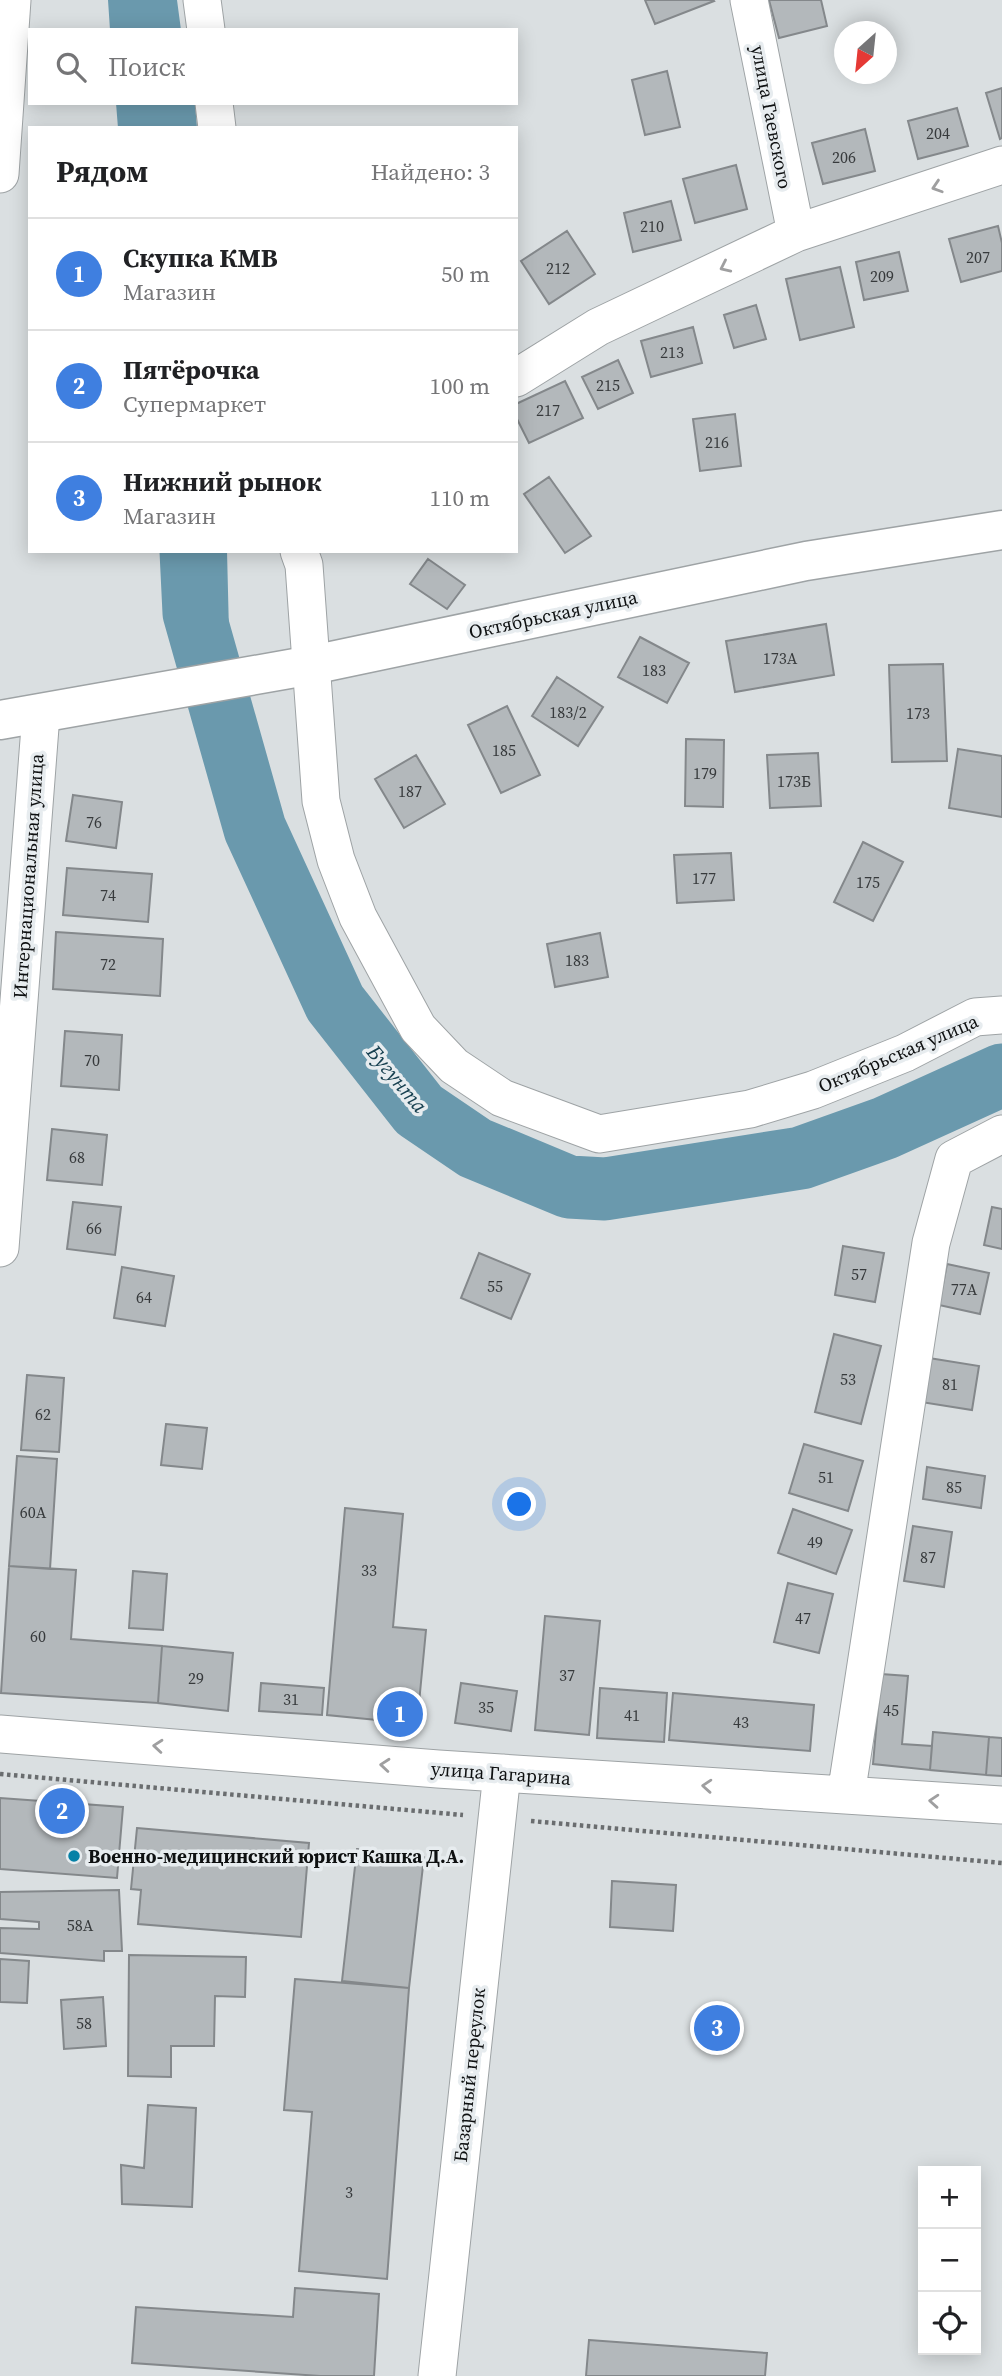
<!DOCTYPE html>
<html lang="ru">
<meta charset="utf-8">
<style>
:root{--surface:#fff;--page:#f2f2f2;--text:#202124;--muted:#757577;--line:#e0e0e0;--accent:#0581a6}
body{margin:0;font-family:"Source Serif 4",serif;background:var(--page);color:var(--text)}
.controls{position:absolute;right:21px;bottom:21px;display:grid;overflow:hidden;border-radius:0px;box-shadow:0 4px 18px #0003}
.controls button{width:63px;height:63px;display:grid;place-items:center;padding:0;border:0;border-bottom:2px solid var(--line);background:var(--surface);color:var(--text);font:35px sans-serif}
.compass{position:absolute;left:834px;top:21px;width:63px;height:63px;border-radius:50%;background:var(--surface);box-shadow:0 4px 18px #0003;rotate:207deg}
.you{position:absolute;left:520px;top:1505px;width:24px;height:24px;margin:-18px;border:5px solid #fff;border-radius:50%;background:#1a73e8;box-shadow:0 0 0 10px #1a73e833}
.badge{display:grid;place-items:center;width:46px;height:46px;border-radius:50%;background:var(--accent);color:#fff;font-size:23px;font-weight:700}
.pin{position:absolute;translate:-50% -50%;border:4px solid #fff;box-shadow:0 2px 7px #0006}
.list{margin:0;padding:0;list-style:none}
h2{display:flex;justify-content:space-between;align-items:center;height:91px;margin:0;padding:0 28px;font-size:30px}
h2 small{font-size:23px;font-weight:400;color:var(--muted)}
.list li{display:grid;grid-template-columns:46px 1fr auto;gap:21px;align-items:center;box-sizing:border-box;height:112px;padding:0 28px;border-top:2px solid var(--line)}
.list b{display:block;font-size:26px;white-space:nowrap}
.list p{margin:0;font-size:23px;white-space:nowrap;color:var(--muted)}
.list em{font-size:23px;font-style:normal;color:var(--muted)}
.icon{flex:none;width:38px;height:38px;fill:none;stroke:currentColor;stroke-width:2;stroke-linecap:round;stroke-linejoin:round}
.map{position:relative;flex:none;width:1002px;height:2376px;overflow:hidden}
.search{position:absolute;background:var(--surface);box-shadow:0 4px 18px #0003;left:28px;top:28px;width:490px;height:77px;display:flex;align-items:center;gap:18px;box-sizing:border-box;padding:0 24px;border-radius:0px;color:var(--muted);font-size:26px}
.panel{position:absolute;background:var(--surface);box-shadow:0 4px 18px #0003;left:28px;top:126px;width:490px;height:427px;border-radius:0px}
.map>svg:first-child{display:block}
</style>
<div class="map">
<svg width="1002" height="2376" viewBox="0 0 1002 2376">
<rect width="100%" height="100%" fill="#dadfe1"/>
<path fill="#6a99ad" d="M108 0H177L181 30H110Z
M116 103H195L197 128H118Z
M170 551H227L229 632 178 643Z"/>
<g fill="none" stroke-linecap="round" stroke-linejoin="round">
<path stroke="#6a99ad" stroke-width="63" d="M191 551 194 613 255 829 335 1003 419 1110 475 1148 569 1187 605 1189 801 1158 885 1128 1002 1075"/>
</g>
<path fill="#b3b8bb" stroke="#84888b" stroke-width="2" d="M645 0H713L714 1 655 24Z
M769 0H821L827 26 779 38Z
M667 71 680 127 645 135 632 80Z
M1002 88V138L1000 139 986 93Z
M957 108 968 146 918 159 908 121Z
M865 129 875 171 823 184 812 143Z
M736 165 747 209 695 223 683 179Z
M671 201 681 240 633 252 624 213Z
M998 226 1002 243V271L961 282 949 239Z
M567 231 595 274 549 304 521 261Z
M899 252 908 291 864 300 856 262Z
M840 267 854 327 800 340 786 279Z
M756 305 766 339 734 348 724 315Z
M693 327 702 363 651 377 641 341Z
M618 360 633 393 598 409 582 377Z
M565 381 583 418 529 443 516 417V404Z
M735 414 741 466 700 471 693 419Z
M549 477 591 536 565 553 524 494Z
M428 559 465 585 447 609 410 584Z
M826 624 834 675 735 692 726 641Z
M640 637 689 663 667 703 618 677Z
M943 664 947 761 892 762 889 665Z
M557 677 603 707 578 746 532 716Z
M507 706 540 775 501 793 468 725Z
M686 739 724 740 723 807 685 806Z
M958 749 1002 756V817L949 808Z
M818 753 821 806 770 808 767 755Z
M416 755 445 804 404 828 375 779Z
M73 795 122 802 116 848 66 841Z
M863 842 903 862 873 921 834 902Z
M731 853 734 900 677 903 674 855Z
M67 868 152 874 148 922 63 915Z
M56 932 163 939 160 996 53 989Z
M600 933 608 977 555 987 547 944Z
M65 1031 122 1035 119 1090 61 1086Z
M52 1129 107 1135 102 1185 47 1180Z
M73 1202 121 1207 115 1255 67 1249Z
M992 1207 1002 1209V1249L984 1245Z
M843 1246 884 1253 875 1302 835 1295Z
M479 1253 530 1274 511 1319 461 1298Z
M947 1264 989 1273 980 1314 939 1305Z
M122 1267 174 1276 165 1326 114 1318Z
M834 1334 881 1346 861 1424 815 1412Z
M929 1358 979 1366 972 1410 921 1402Z
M27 1375 64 1378 59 1452 21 1450Z
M166 1424 207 1428 202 1469 161 1465Z
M804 1444 863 1461 848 1511 789 1493Z
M17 1456 57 1459 50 1569 9 1566Z
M927 1467 985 1476 981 1508 923 1499Z
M345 1508 403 1514 393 1627 426 1630 417 1724 327 1715Z
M793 1509 852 1530 836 1574 778 1553Z
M913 1526 952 1532 944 1587 904 1581Z
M9 1566 76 1570 71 1639 162 1646 158 1703 1 1693Z
M133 1571 167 1574 163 1630 129 1628Z
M788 1583 833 1594 819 1653 774 1642Z
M545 1616 600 1621 589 1735 535 1730Z
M162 1646 233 1653 228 1711 158 1703Z
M881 1674 908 1676 902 1744 932 1746 930 1770 873 1764Z
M261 1683 324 1688 322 1715 259 1711Z
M461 1683 517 1691 511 1731 455 1723Z
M600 1688 667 1693 664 1742 597 1738Z
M673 1693 814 1705 810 1751 669 1740Z
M933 1732 989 1737 986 1775 930 1770Z
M989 1737 1002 1738V1776L986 1775Z
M0 1798 123 1807 117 1878 0 1869Z
M137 1828 309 1843 301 1937 138 1924 141 1890 131 1889Z
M357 1849 424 1857 409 1988 342 1981Z
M612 1881 676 1885 673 1931 610 1927Z
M119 1890 122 1951H104V1961L0 1953V1928L39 1929V1922L0 1919V1892Z
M129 1955 246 1957 245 1997 215 1996 214 2046H171V2077L128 2076Z
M0 1959 29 1961 27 2003 0 2002Z
M295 1979 409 1988 387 2279 299 2271 312 2112 284 2110Z
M103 1997 106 2046 64 2049 61 2000Z
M148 2105 196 2108 192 2207 122 2204 121 2165 144 2168Z
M295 2288 379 2294 374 2376H320L132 2363 136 2307 293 2317Z
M589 2340 767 2353 765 2376H586Z"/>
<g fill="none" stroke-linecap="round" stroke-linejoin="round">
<defs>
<path id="minor" d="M202 0 206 30
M749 0 796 233
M214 103 217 128
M0 174 12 0
M516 378 598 327 796 233 1002 165
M299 551 304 565 321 801 336 860 358 917 418 1028 454 1066 502 1098 599 1134 750 1109 813 1090 905 1053 975 1017 1002 1015
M0 1248 41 714
M0 1734 438 1769 1002 1805
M846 1795 931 1243 954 1159 1002 1134
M437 2376 502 1773"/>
<path id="major" d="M0 720 312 665 806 561 1002 530"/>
</defs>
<use href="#minor" stroke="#9ea3a5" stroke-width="39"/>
<use href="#major" stroke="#9ea3a5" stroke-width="41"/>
<path stroke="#6a6d6f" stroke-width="4.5" stroke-dasharray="3.5 3.5" stroke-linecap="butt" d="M0 1774 463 1815
M531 1821 1002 1863"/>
<use href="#minor" stroke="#fff" stroke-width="37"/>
<use href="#major" stroke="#fff" stroke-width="38"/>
</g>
<defs><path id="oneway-chevron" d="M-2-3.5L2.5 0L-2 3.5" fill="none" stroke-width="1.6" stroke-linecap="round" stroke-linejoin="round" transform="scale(1.75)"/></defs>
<g stroke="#9f9fa0">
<use href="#oneway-chevron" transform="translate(937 187) rotate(162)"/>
<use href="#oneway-chevron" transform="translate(725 267) rotate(155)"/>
<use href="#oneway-chevron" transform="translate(158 1746) rotate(-175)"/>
<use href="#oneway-chevron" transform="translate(385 1765) rotate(-175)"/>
<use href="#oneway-chevron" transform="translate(707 1786) rotate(-176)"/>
<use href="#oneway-chevron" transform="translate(934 1801) rotate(-176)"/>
</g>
<circle fill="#0581a6" stroke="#e7ecef" stroke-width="2.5" cx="74" cy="1856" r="7"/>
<g text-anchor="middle" stroke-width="7" stroke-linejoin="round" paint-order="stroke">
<g font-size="16" fill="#373a3c">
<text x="938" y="139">204</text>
<text x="844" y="163">206</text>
<text x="652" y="232">210</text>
<text x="978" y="263">207</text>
<text x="558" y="274">212</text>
<text x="882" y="282">209</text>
<text x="672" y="358">213</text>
<text x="608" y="391">215</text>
<text x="548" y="416">217</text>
<text x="717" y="448">216</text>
<text x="780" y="664">173А</text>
<text x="654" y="676">183</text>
<text x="568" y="718">183/2</text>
<text x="918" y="719">173</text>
<text x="504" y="756">185</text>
<text x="705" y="779">179</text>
<text x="794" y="787">173Б</text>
<text x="410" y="797">187</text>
<text x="94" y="828">76</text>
<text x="704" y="884">177</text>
<text x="868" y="888">175</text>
<text x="108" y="901">74</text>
<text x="577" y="966">183</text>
<text x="108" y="970">72</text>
<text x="92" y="1066">70</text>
<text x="77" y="1163">68</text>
<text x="94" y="1234">66</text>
<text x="859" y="1280">57</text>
<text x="495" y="1292">55</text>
<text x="964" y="1295">77А</text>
<text x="144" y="1303">64</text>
<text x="848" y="1385">53</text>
<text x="950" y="1390">81</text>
<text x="43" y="1420">62</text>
<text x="826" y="1483">51</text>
<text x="954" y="1493">85</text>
<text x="33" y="1518">60А</text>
<text x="815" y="1548">49</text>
<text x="928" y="1563">87</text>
<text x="369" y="1576">33</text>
<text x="803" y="1624">47</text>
<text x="38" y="1642">60</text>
<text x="567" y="1681">37</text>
<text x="196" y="1684">29</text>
<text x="291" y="1705">31</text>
<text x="486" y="1713">35</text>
<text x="891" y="1716">45</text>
<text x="632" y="1721">41</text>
<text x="741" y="1728">43</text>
<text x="80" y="1931">58А</text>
<text x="84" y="2029">58</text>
<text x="349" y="2198">3</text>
</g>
<g font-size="19" fill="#0e1011" stroke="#e7ecef">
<text transform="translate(772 117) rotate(79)" y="7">улица Гаевского</text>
<text transform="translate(553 614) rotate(-12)" y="7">Октябрьская улица</text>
<text transform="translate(28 876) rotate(-86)" y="7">Интернациональная улица</text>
<text transform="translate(898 1053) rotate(-23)" y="7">Октябрьская улица</text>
<text transform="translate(501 1773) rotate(4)" y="7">улица Гагарина</text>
<text transform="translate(469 2075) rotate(-84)" y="7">Базарный переулок</text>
</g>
<g font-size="19" font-weight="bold" fill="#0e1011" stroke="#e7ecef" text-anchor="start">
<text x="88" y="1863">Военно-медицинский юрист Кашка Д.А.</text>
</g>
<g font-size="21" font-style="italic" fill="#174050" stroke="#e7ecef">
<text transform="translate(397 1079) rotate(50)" y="7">Бугунта</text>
</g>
</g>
</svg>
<div class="controls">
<button>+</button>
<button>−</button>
<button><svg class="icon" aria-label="locate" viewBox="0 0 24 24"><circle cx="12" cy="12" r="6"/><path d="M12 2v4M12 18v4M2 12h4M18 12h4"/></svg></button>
</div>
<svg class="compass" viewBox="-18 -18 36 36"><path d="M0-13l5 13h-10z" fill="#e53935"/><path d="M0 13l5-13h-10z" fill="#757577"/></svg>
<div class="you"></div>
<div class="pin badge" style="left:400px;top:1714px;background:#3f7fe0">1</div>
<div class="pin badge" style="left:62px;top:1811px;background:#3f7fe0">2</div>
<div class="pin badge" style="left:717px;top:2028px;background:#3f7fe0">3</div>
<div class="search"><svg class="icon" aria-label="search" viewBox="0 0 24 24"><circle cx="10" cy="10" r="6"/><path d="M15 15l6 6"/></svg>Поиск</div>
<section class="panel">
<h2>Рядом<small>Найдено: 3</small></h2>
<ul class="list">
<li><span class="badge" style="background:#3f7fe0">1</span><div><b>Скупка КМВ</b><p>Магазин</p></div><em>50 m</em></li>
<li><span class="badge" style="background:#3f7fe0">2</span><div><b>Пятёрочка</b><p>Супермаркет</p></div><em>100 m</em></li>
<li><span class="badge" style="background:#3f7fe0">3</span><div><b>Нижний рынок</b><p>Магазин</p></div><em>110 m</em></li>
</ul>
</section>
</div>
